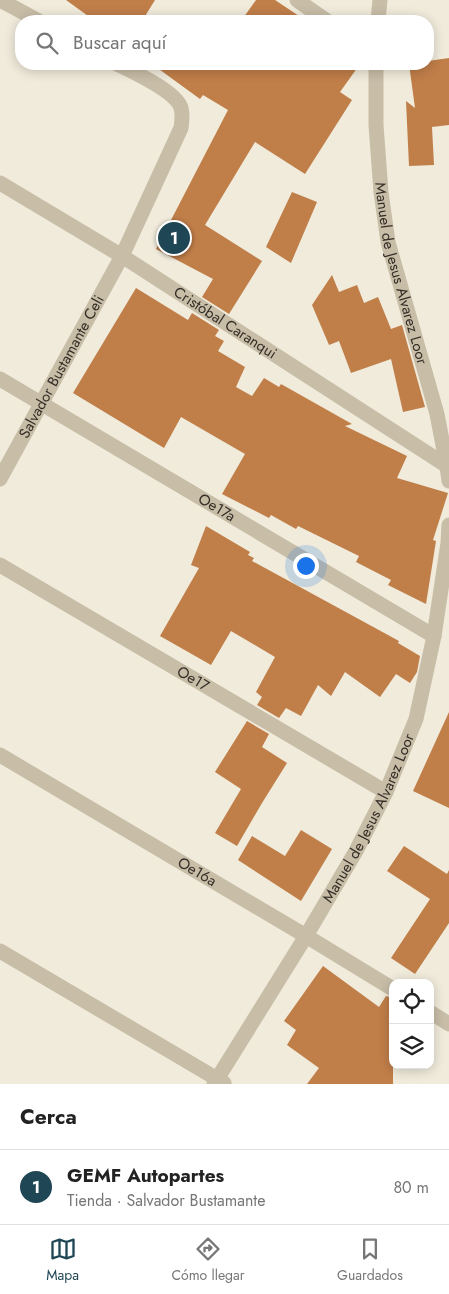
<!DOCTYPE html>
<html lang="es">
<meta charset="utf-8">
<style>
:root{--surface:#fff;--page:#f6f6f6;--text:#222;--muted:#767676;--line:#e0e0e0;--accent:#1f4654}
body{margin:0;font-family:Jost,sans-serif;background:var(--page);color:var(--text)}
.controls{position:absolute;right:15px;bottom:15px;display:grid;overflow:hidden;border-radius:10px;box-shadow:0 2px 12px #0003}
.controls button{width:45px;height:45px;display:grid;place-items:center;padding:0;border:0;border-bottom:1px solid var(--line);background:var(--surface);color:var(--text);font:25px sans-serif}
.you{position:absolute;left:305px;top:565px;width:18px;height:18px;margin:-12px;border:4px solid #fff;border-radius:50%;background:#1a73e8;box-shadow:0 0 0 8px #1a73e833}
.badge{display:grid;place-items:center;width:32px;height:32px;border-radius:50%;background:var(--accent);color:#fff;font-size:16px;font-weight:700}
.pin{position:absolute;translate:-50% -50%;border:2px solid #fff;box-shadow:0 1px 5px #0006}
.list{margin:0;padding:0;list-style:none}
h2{display:flex;justify-content:space-between;align-items:center;height:65px;margin:0;padding:0 20px;font-size:21px}
h2 small{font-size:16px;font-weight:400;color:var(--muted)}
.list li{display:grid;grid-template-columns:32px 1fr auto;gap:15px;align-items:center;box-sizing:border-box;height:75px;padding:0 20px;border-top:1px solid var(--line)}
.list b{display:block;font-size:19px;white-space:nowrap}
.list p{margin:0;font-size:16px;white-space:nowrap;color:var(--muted)}
.list em{font-size:16px;font-style:normal;color:var(--muted)}
.icon{flex:none;width:28px;height:28px;fill:none;stroke:currentColor;stroke-width:2;stroke-linecap:round;stroke-linejoin:round}
.map{position:relative;flex:none;width:449px;height:1084px;overflow:hidden}
.search{position:absolute;background:var(--surface);box-shadow:0 2px 12px #0003;left:15px;right:15px;top:15px;height:55px;display:flex;align-items:center;gap:12px;box-sizing:border-box;padding:0 18px;border-radius:20px;color:var(--muted);font-size:19px}
.sheet{height:140px;background:var(--surface)}
nav{display:flex;justify-content:space-around;align-items:center;box-sizing:border-box;height:70px;border-top:1px solid var(--line);background:var(--surface);font-size:14px;color:var(--muted)}
nav a{display:grid;justify-items:center;gap:2px}
nav .on{color:var(--accent)}
.map>svg:first-child{display:block}
</style>
<div class="map">
<svg width="449" height="1084" viewBox="0 0 449 1084">
<rect width="100%" height="100%" fill="#f0ebdb"/>
<path fill="#c07e49" d="M66 0H155L142 21H95Z
M256 0H275L305 20 304 21H241Z
M449 58V125L432 127 434 165 409 166 406 101 415 108 409 64H428V61Z
M152 64H360L340 92 352 100 305 174 255 142 205 225 262 261 229 314 202 297 213 279 156 249 228 110 203 95 200 99Z
M292 192 317 202 291 263 266 247Z
M332 275 339 292 357 285 364 303 378 297 391 329 402 325 425 407 403 412 391 359 351 373 339 341 329 345 312 305Z
M136 288 188 320 192 313 219 330 215 336 224 341 218 351 245 367 236 387 252 396 264 378 279 387 281 384 352 424 345 426 407 456 397 478 448 493 433 540 436 541 426 604 388 585 391 580 356 562 359 556 298 526 296 529 271 515 269 518 222 494 245 454 181 417 164 448 73 393Z
M206 526 250 552 248 555 254 558 252 561 399 641 398 643 420 656 417 672 410 683 396 674 380 697 345 672 331 696 318 685 301 716 286 708 279 718 257 705 262 697 256 692 275 657 231 631 211 665 160 636 199 568 191 565Z
M449 712V808L413 791Z
M247 721 269 734 262 747 287 763 262 803 237 846 215 833 241 789 215 772Z
M301 830 332 849 301 901 238 860 252 836 285 856Z
M404 846 447 874 449 870V923L415 974 391 958 430 899 387 871Z
M323 966 379 1007 386 996 393 998V1084H307L319 1068 287 1045 296 1030 284 1021Z"/>
<g fill="none" stroke-linecap="round" stroke-linejoin="round">
<g stroke="#c8bda7" stroke-width="15">
<path d="M0 0 39 21"/>
<path d="M297 0 327 21"/>
<path d="M378 21 380 0"/>
<path id="s1" d="M376 64V125L381 192 388 242 437 414 447 466 449 481"/>
<path id="s2" d="M0 183 122 256 447 466"/>
<path id="s3" d="M0 379 434 636"/>
<path id="s4" d="M0 479 122 256 181 128C182 121 183 115 181 108 176 91 133 72 117 64"/>
<path id="s5" d="M0 565 386 792"/>
<path id="s6" d="M0 755 306 936 393 989"/>
<path d="M0 951 224 1083"/>
<path d="M430 1012 449 1024"/>
<path id="s7" d="M214 1084 306 936 356 851 386 792 416 719 434 636 448 543 449 525"/>
</g>
</g>
<g text-anchor="middle" stroke-width="4.5" stroke-linejoin="round" paint-order="stroke">
<g font-size="15" fill="#352e27" stroke="#f8f4e7">
<text dy="5" stroke="none"><textPath href="#s1" startOffset="212">Manuel de Jesus Alvarez Loor</textPath></text>
<text dy="5" stroke="none"><textPath href="#s2" startOffset="265">Cristóbal Caranqui</textPath></text>
<text dy="5" stroke="none"><textPath href="#s4" startOffset="128">Salvador Bustamante Celi</textPath></text>
<text dy="5" stroke="none"><textPath href="#s3" startOffset="252">Oe17a</textPath></text>
<text dy="5" stroke="none"><textPath href="#s5" startOffset="224">Oe17</textPath></text>
<text dy="5" stroke="none"><textPath href="#s7" startOffset="308">Manuel de Jesus Alvarez Loor</textPath></text>
<text dy="5" stroke="none"><textPath href="#s6" startOffset="229">Oe16a</textPath></text>
</g>
</g>
</svg>
<div class="controls">
<button><svg class="icon" aria-label="locate" viewBox="0 0 24 24"><circle cx="12" cy="12" r="6"/><path d="M12 2v4M12 18v4M2 12h4M18 12h4"/></svg></button>
<button><svg class="icon" aria-label="layers" viewBox="0 0 24 24"><path d="M12 4l9 5-9 5-9-5zM3 14l9 5 9-5"/></svg></button>
</div>
<div class="you"></div>
<div class="pin badge" style="left:174px;top:238px">1</div>
<div class="search"><svg class="icon" aria-label="search" viewBox="0 0 24 24"><circle cx="10" cy="10" r="6"/><path d="M15 15l6 6"/></svg>Buscar aquí</div>
</div>
<section class="sheet">
<h2>Cerca<small></small></h2>
<ul class="list">
<li><span class="badge">1</span><div><b>GEMF Autopartes</b><p>Tienda · Salvador Bustamante</p></div><em>80 m</em></li>
</ul>
</section>
<nav>
<a class="on"><svg class="icon" aria-label="map" viewBox="0 0 24 24"><path d="M3 6l6-2 6 2 6-2v14l-6 2-6-2-6 2zM9 4v14M15 6v14"/></svg>Mapa</a>
<a><svg class="icon" aria-label="directions" viewBox="0 0 24 24"><path d="M12 3l9 9-9 9-9-9zM9 14v-3h6M13 9l2 2-2 2"/></svg>Cómo llegar</a>
<a><svg class="icon" aria-label="saved" viewBox="0 0 24 24"><path d="M7 4h10v16l-5-4-5 4z"/></svg>Guardados</a>
</nav>
